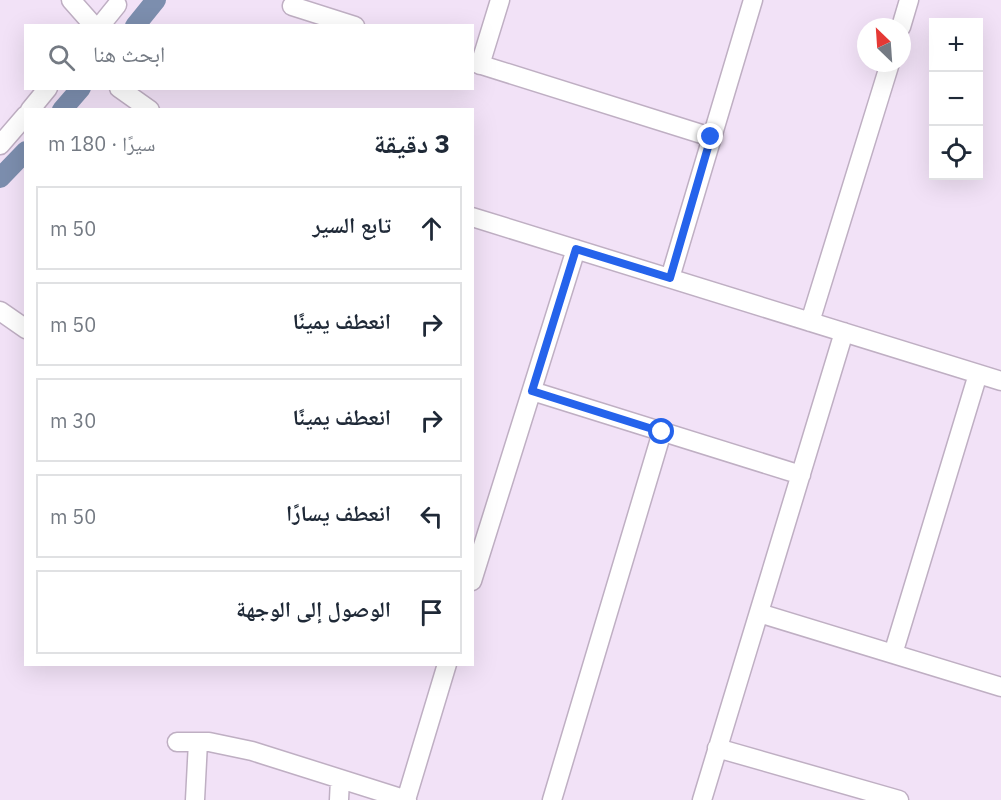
<!DOCTYPE html>
<html lang="ar">
<meta charset="utf-8">
<style>
:root{--surface:#fff;--page:#f6f6f7;--text:#1f2937;--muted:#747a83;--line:#e0e1e3}
body{margin:0;font-family:"IBM Plex Sans","Noto Naskh Arabic",sans-serif;background:var(--page);color:var(--text);direction:rtl}
.controls{position:absolute;right:18px;top:18px;display:grid;overflow:hidden;border-radius:0px;box-shadow:0 6px 24px #0002}
.controls button{width:54px;height:54px;display:grid;place-items:center;padding:0;border:0;border-bottom:2px solid var(--line);background:var(--surface);color:var(--text);font:30px sans-serif}
.compass{position:absolute;left:857px;top:18px;width:54px;height:54px;border-radius:50%;background:var(--surface);box-shadow:0 6px 24px #0002;rotate:335deg}
.stop{position:absolute;width:18px;height:18px;margin:-14px;border:4px solid #2563eb;border-radius:50%;background:#fff}
.stop.end{background:#2563eb;border-color:#fff;box-shadow:0 2px 6px #0008}
.list{margin:0;padding:0;list-style:none}
h2{display:flex;justify-content:space-between;align-items:center;height:78px;margin:0;padding:0 24px;font-size:26px}
h2 small{font-size:20px;font-weight:400;color:var(--muted)}
.list li{display:grid;grid-template-columns:39px 1fr auto;gap:18px;align-items:center;box-sizing:border-box;height:84px;margin:0 12px 12px;padding:0 12px;border:2px solid var(--line);border-radius:0px}
.list b{display:block;font-size:22px;white-space:nowrap}
.list em{font-size:20px;font-style:normal;color:var(--muted)}
.icon{flex:none;width:33px;height:33px;fill:none;stroke:currentColor;stroke-width:2;stroke-linecap:round;stroke-linejoin:round}
.map{position:relative;flex:none;width:1001px;height:800px;overflow:hidden;direction:ltr}
.search{position:absolute;background:var(--surface);box-shadow:0 6px 24px #0002;left:24px;top:24px;width:450px;height:66px;display:flex;align-items:center;gap:15px;box-sizing:border-box;padding:0 21px;border-radius:0px;color:var(--muted);font-size:22px}
.panel{position:absolute;background:var(--surface);box-shadow:0 6px 24px #0002;left:24px;top:108px;width:450px;height:558px;border-radius:0px;direction:rtl}
.map>svg:first-child{display:block}
</style>
<div class="map">
<svg width="1001" height="800" viewBox="0 0 1001 800">
<rect width="100%" height="100%" fill="#f2e2f7"/>
<g fill="none" stroke-linecap="round" stroke-linejoin="round">
<path stroke="#7c8eae" stroke-width="20" d="M135 26 156 0
M62 110 81 88
M0 178 26 151"/>
<defs>
<path id="minor" d="M71 0 94 26
M292 6 355 26
M100 26 117 5
M901 27 909 0
M472 62 711 137
M480 65 500 0
M119 88 150 110
M30 110 48 88
M0 145 26 115
M472 217 1001 381
M670 278 753 0
M0 311 26 329
M810 322 890 63
M532 391 801 475
M472 581 576 249
M759 613 1001 687
M893 654 978 374
M177 742H209L252 751 407 800
M717 748 899 800
M195 800 198 742
M339 800 340 779
M406 800 447 664
M552 800 662 432
M702 800 844 332"/>
</defs>
<use href="#minor" stroke="#bfafc3" stroke-width="21"/>
<use href="#minor" stroke="#fff" stroke-width="18"/>
</g>
<g fill="none" stroke-linecap="round" stroke-linejoin="round">
<path stroke="#2563eb" stroke-width="8" d="M662 432 532 391 576 249 670 278 711 137"/>
</g>
</svg>
<div class="controls">
<button>+</button>
<button>−</button>
<button><svg class="icon" aria-label="locate" viewBox="0 0 24 24"><circle cx="12" cy="12" r="6"/><path d="M12 2v4M12 18v4M2 12h4M18 12h4"/></svg></button>
</div>
<svg class="compass" viewBox="-18 -18 36 36"><path d="M0-13l5 13h-10z" fill="#e53935"/><path d="M0 13l5-13h-10z" fill="#747a83"/></svg>
<div class="stop" style="left:662px;top:432px"></div>
<div class="stop end" style="left:711px;top:137px"></div>
<div class="search"><svg class="icon" aria-label="search" viewBox="0 0 24 24"><circle cx="10" cy="10" r="6"/><path d="M15 15l6 6"/></svg>ابحث هنا</div>
<section class="panel">
<h2>3 دقيقة<small>سيرًا · 180 m</small></h2>
<ul class="list">
<li><svg class="icon" aria-label="ahead" viewBox="0 0 24 24"><path d="M12 20V5M6 11l6-6 6 6"/></svg><div><b>تابع السير</b></div><em>50 m</em></li>
<li><svg class="icon" aria-label="right" viewBox="0 0 24 24"><path d="M7 20v-9h11M14 6l5 5-5 5"/></svg><div><b>انعطف يمينًا</b></div><em>50 m</em></li>
<li><svg class="icon" aria-label="right" viewBox="0 0 24 24"><path d="M7 20v-9h11M14 6l5 5-5 5"/></svg><div><b>انعطف يمينًا</b></div><em>30 m</em></li>
<li><svg class="icon" aria-label="left" viewBox="0 0 24 24"><path d="M17 20v-9H6M10 6l-5 5 5 5"/></svg><div><b>انعطف يسارًا</b></div><em>50 m</em></li>
<li><svg class="icon" aria-label="arrive" viewBox="0 0 24 24"><path d="M6 21V4h12l-3 4 3 4H6"/></svg><div><b>الوصول إلى الوجهة</b></div></li>
</ul>
</section>
</div>
